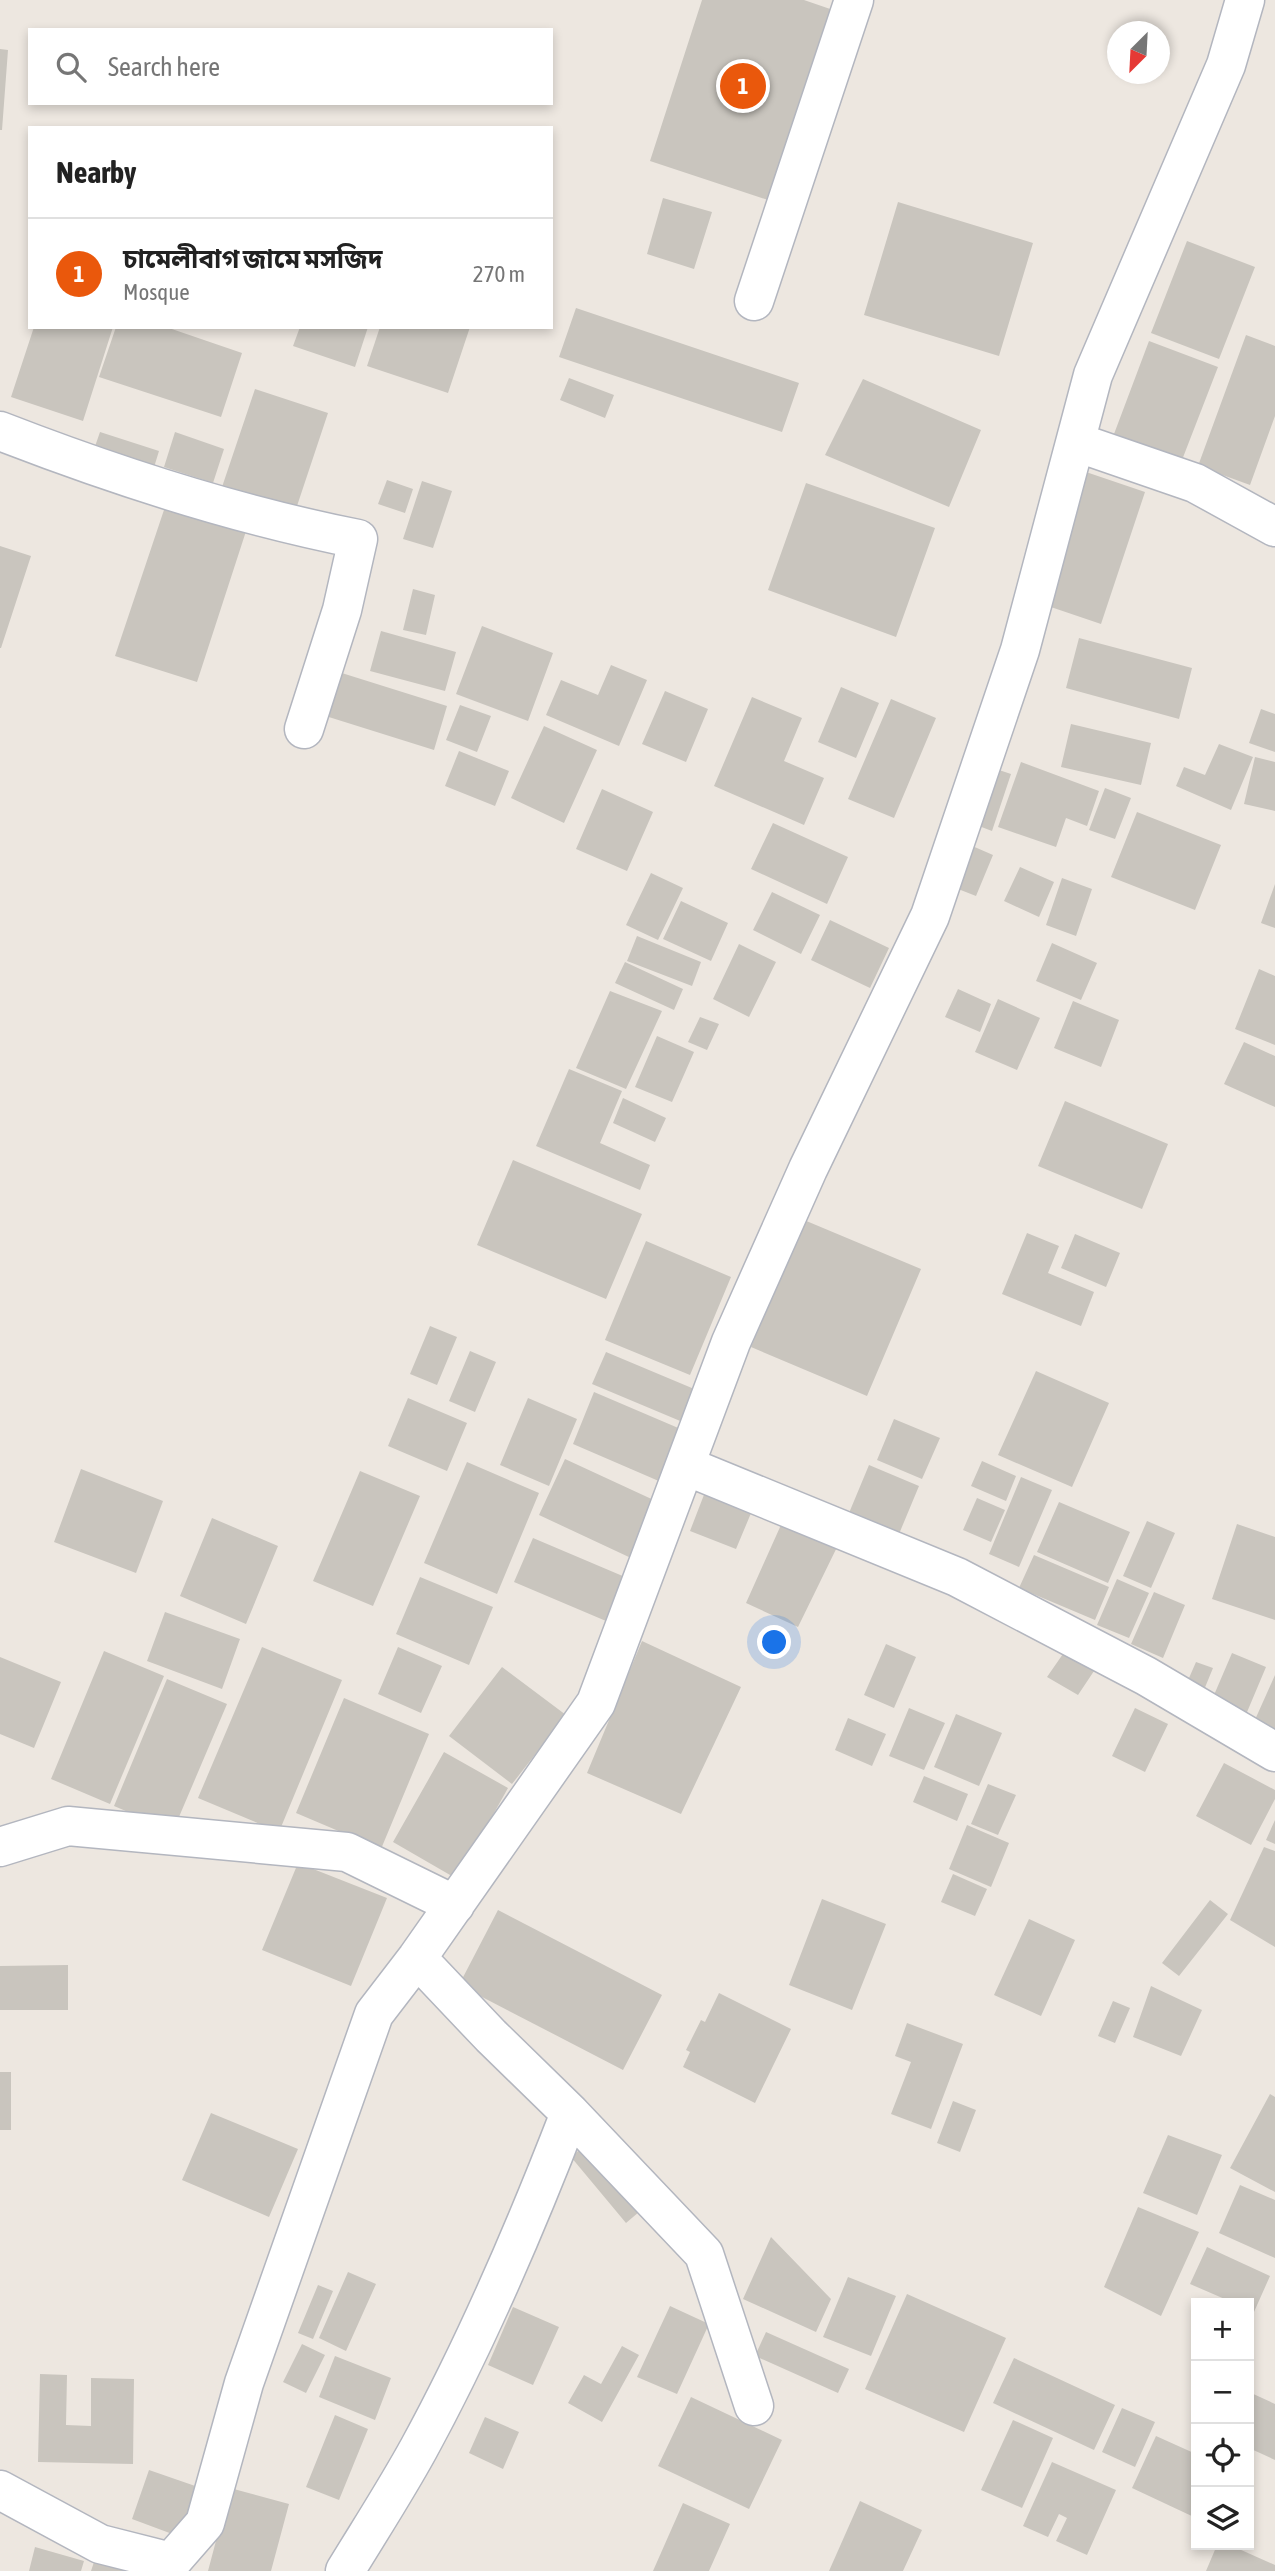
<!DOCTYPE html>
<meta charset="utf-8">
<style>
:root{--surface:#fff;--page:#f2f2f2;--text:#222;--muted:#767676;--line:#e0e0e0;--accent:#ea580c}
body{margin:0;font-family:"Asap Condensed","Noto Sans Bengali",sans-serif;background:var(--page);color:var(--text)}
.controls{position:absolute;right:21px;bottom:21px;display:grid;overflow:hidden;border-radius:0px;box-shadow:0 4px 10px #0003}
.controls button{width:63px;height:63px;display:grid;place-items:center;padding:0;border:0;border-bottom:2px solid var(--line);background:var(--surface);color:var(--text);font:35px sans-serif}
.compass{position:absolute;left:1107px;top:21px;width:63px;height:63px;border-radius:50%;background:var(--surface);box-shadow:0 4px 10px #0003;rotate:204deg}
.you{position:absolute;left:775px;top:1643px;width:24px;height:24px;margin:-18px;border:5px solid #fff;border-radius:50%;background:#1a73e8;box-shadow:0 0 0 10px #1a73e833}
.badge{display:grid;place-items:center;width:46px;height:46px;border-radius:50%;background:var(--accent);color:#fff;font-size:23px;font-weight:700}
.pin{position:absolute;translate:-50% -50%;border:4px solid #fff;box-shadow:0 2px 7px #0006}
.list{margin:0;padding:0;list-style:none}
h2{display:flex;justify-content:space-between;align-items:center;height:91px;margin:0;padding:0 28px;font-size:30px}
h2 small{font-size:23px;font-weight:400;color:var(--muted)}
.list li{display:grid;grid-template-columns:46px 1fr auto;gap:21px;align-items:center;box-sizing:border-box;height:112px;padding:0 28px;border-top:2px solid var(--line)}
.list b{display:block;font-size:26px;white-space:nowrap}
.list p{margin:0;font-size:23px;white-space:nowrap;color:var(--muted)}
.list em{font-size:23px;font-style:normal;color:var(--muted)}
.icon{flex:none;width:38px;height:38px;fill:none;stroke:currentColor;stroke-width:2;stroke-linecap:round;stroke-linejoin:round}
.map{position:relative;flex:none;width:1275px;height:2571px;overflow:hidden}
.search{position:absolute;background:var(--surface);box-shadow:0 4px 10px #0003;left:28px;top:28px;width:525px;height:77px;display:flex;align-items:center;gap:18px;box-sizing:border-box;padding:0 24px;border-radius:0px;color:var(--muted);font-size:26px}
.panel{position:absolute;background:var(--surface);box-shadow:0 4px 10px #0003;left:28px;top:126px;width:525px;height:203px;border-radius:0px}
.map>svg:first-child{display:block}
</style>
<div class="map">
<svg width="1275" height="2571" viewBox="0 0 1275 2571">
<rect width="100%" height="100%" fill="#ede7e0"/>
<path fill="#c9c5be" d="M702 0H804L836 11 774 202 650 161Z
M0 49 8 50 2 130H0Z
M663 198 712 212 694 269 647 254Z
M898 202 1033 243 999 356 864 315Z
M1187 241 1255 267 1219 359 1151 333Z
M576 308 799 383 782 432 559 357Z
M34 327H113L83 421 11 397Z
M116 327H166L242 353 221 417 99 377Z
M300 327H368L355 367 293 346Z
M380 327H470L448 393 367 366Z
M1246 335 1275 346V416L1250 485 1198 466Z
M1149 341 1218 367 1182 460 1114 434Z
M569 378 614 395 605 418 560 400Z
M863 379 981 430 949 507 825 455Z
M255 389 328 413 294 515 221 490Z
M100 432 159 451 151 477 91 458Z
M175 432 224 449 213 483 164 467Z
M1086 472 1145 492 1101 624 1042 604Z
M387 480 413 489 405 513 378 504Z
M422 481 452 491 433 548 403 539Z
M806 483 935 528 896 637 768 590Z
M169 495 249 522 197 682 115 656Z
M0 546 31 556 1 648H0Z
M413 589 435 595 426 635 403 630Z
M482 626 553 653 528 721 456 694Z
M381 631 456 652 445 691 370 671Z
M1079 638 1192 668 1179 719 1066 688Z
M611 665 647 680 619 746 546 715 561 680 598 695Z
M329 669 447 706 434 750 316 713Z
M841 687 879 703 856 758 818 742Z
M665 691 708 709 686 762 642 744Z
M752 697 802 718 784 761 824 778 804 825 714 786Z
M891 699 936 718 894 818 848 799Z
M460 705 491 716 477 752 446 740Z
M1261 709 1275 714V752L1249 743Z
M1071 724 1151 743 1141 785 1061 767Z
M544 726 597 750 564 823 511 798Z
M1219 744 1253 757 1231 810 1176 786 1184 767 1205 775Z
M459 751 509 771 495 806 445 786Z
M1255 757 1275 762V811L1244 804Z
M1021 762 1099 791 1087 826 1066 818 1056 847 998 827Z
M990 767 1011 774 992 831 971 823Z
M1105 788 1131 798 1115 839 1089 830Z
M602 789 653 812 627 871 576 849Z
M1137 812 1221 845 1195 910 1111 877Z
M773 823 848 857 827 904 751 869Z
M970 845 993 855 976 896 953 887Z
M1020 867 1054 882 1039 917 1004 901Z
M651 873 683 888 658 940 626 925Z
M1062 878 1092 889 1076 936 1046 925Z
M1275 884V928L1261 923Z
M772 892 820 915 801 954 753 930Z
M681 901 728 923 711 961 663 939Z
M830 920 889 948 870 988 811 960Z
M637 936 701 962 692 986 627 961Z
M1052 943 1097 963 1081 1000 1036 981Z
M739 944 776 962 749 1017 713 999Z
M625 962 683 989 674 1010 615 983Z
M1259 969 1275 976V1045L1235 1029Z
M958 989 991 1004 980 1032 945 1017Z
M610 991 662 1011 626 1089 576 1068Z
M998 999 1040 1018 1017 1070 975 1052Z
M1073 1001 1119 1020 1101 1067 1054 1048Z
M700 1017 719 1024 707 1050 688 1042Z
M657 1036 694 1052 672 1102 635 1087Z
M1244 1042 1275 1056V1107L1224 1084Z
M569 1069 622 1091 600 1143 650 1165 640 1190 536 1146Z
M623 1098 666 1118 655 1142 613 1123Z
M1065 1101 1168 1144 1142 1209 1038 1166Z
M513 1160 642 1214 606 1299 477 1245Z
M804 1220 921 1269 867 1396 751 1347Z
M1027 1233 1059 1246 1048 1273 1094 1292 1081 1326 1002 1294Z
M1075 1234 1120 1253 1106 1287 1061 1268Z
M646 1241 731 1277 690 1375 605 1340Z
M430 1326 457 1337 437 1385 410 1374Z
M470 1351 496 1362 475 1412 449 1401Z
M606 1352 699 1391 685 1423 592 1384Z
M1036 1371 1109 1403 1072 1487 998 1455Z
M594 1392 690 1433 668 1485 573 1444Z
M408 1398 467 1423 447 1471 388 1446Z
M528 1398 577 1419 549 1486 500 1465Z
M894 1419 940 1438 922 1479 877 1460Z
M565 1459 658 1502 631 1558 539 1515Z
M982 1461 1016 1476 1006 1501 971 1486Z
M467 1462 539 1493 497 1594 424 1563Z
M869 1465 919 1486 899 1534 849 1513Z
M81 1469 163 1501 136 1573 54 1542Z
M360 1471 420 1496 373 1606 313 1581Z
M1021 1477 1052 1490 1019 1567 989 1554Z
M707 1487 754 1506 736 1549 690 1531Z
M977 1498 1005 1510 991 1542 963 1530Z
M1059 1502 1130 1532 1108 1583 1037 1552Z
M785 1516 841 1539 798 1627 746 1603Z
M212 1518 278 1546 246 1624 180 1596Z
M1147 1521 1175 1533 1151 1588 1123 1576Z
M1237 1524 1275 1537V1620L1212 1599Z
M533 1538 625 1577 606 1621 514 1582Z
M1034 1555 1109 1587 1095 1620 1019 1588Z
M420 1577 493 1607 469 1665 396 1634Z
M1117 1579 1149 1593 1129 1638 1097 1625Z
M1154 1592 1185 1605 1163 1658 1131 1644Z
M165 1612 240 1639 222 1689 147 1661Z
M642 1641 741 1687 681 1814 587 1773Z
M886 1644 916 1657 894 1708 864 1695Z
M262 1647 342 1680 279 1832 198 1798Z
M398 1647 442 1666 421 1713 378 1694Z
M104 1651 164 1676 110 1804 51 1779Z
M1065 1651 1094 1671 1078 1695 1047 1677Z
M1232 1653 1266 1667 1242 1724 1208 1709Z
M0 1657 61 1682 34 1748 0 1734Z
M1196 1662 1213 1668 1199 1702 1182 1694Z
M502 1667 566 1715 512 1784 449 1736Z
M1275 1675V1731L1254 1722Z
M167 1679 227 1704 173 1831 114 1806Z
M344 1698 429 1734 381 1849 296 1813Z
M909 1708 945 1723 924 1770 889 1756Z
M1135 1708 1168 1724 1145 1772 1112 1756Z
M956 1714 1002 1733 979 1786 934 1767Z
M848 1718 886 1734 872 1766 835 1750Z
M444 1752 508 1788 457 1879 393 1842Z
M1224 1763 1275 1790V1799L1251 1845 1196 1816Z
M924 1776 968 1794 957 1821 913 1802Z
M988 1784 1016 1795 998 1835 971 1824Z
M1275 1820V1844L1266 1840Z
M967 1825 1009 1843 991 1887 949 1869Z
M1264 1847 1275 1851V1947L1230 1920Z
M298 1863 387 1898 351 1986 262 1950Z
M953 1874 987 1889 975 1916 941 1902Z
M822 1899 886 1924 852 2010 789 1985Z
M1210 1900 1228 1914 1179 1976 1162 1963Z
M498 1910 662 1995 623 2070 459 1985Z
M1029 1919 1075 1940 1041 2016 994 1995Z
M68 1965V2010H0V1966Z
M1151 1986 1202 2010 1181 2056 1133 2037Z
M719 1993 791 2029 755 2103 683 2067 690 2052 686 2050 701 2020 705 2022Z
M1113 2001 1130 2008 1115 2043 1098 2036Z
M907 2023 963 2044 931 2129 891 2114 911 2062 895 2056Z
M0 2072H11V2130H0Z
M1270 2094 1275 2097V2192L1230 2168Z
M953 2101 976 2110 960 2152 937 2143Z
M211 2113 298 2149 269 2217 182 2180Z
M1168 2135 1222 2155 1197 2215 1143 2193Z
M590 2141 646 2206 626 2223 571 2157Z
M1240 2185 1275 2200V2258L1219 2233Z
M1138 2207 1199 2232 1161 2316 1104 2287Z
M771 2237 831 2299 816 2332 743 2299Z
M1207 2247 1270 2276 1254 2312 1249 2310V2303H1234L1190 2284Z
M348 2272 376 2284 346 2351 319 2338Z
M848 2277 896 2296 871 2356 823 2337Z
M318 2285 333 2291 313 2339 298 2333Z
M907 2294 1006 2338 964 2432 865 2389Z
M670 2306 709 2324 677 2394 637 2377Z
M513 2307 559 2327 533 2385 488 2365Z
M766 2332 849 2369 838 2393 755 2356Z
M302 2344 325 2355 306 2393 283 2382Z
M622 2346 639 2355 602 2422 568 2403 584 2375 601 2384Z
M335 2356 391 2378 375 2420 319 2397Z
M1014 2358 1115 2405 1094 2450 993 2403Z
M40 2374 67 2375 66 2425 91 2426V2378L134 2379 133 2464 38 2462Z
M1249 2392 1275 2404V2460L1249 2448Z
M691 2397 782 2440 749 2509 658 2466Z
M1122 2408 1155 2422 1135 2467 1102 2452Z
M335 2415 368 2429 339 2500 306 2487Z
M485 2417 519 2432 503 2469 469 2453Z
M1013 2420 1053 2438 1022 2508 981 2490Z
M1156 2436 1196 2454V2518L1132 2488Z
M1052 2462 1116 2490 1087 2555 1056 2541 1067 2518 1059 2514 1048 2537 1023 2526Z
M149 2470 201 2488 183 2538 132 2519Z
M230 2488 289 2504 271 2571H208Z
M860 2501 922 2530 903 2571H829Z
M683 2503 730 2524 709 2571H653Z
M1217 2545H1230L1275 2565V2571H1206Z
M35 2547 84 2561 81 2571H29Z
M96 2556 141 2571H91Z"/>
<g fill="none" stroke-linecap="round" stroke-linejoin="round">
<defs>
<path id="minor" d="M754 301 854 0
M0 431C116 476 236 515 358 539L342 610 304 729
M1076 442 1195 483 1275 527
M686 1466 957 1577 1146 1676 1275 1752
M0 1847 68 1826 347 1852 455 1905
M570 2113 704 2254 754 2406
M0 2490 100 2544 171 2562 205 2523 244 2383 374 2014 417 1958 596 1703 731 1342 808 1169 930 916 1020 650 1093 375 1226 65 1245 0
M345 2571C370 2530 396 2490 419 2448 478 2340 526 2227 570 2113L491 2036 417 1958"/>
</defs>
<use href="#minor" stroke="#b3b6bf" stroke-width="41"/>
<use href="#minor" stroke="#fff" stroke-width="38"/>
</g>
</svg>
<div class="controls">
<button>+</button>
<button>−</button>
<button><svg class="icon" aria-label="locate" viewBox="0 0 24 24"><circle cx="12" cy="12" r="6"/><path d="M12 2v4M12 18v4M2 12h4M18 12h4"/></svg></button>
<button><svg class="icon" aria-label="layers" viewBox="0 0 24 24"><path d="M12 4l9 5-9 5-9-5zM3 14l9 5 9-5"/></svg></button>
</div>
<svg class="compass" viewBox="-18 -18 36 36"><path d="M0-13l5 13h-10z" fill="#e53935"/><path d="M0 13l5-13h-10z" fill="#767676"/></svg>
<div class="you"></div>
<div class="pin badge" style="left:743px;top:86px">1</div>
<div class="search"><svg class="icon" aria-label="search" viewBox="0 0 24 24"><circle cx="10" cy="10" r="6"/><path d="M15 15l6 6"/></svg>Search here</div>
<section class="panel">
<h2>Nearby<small></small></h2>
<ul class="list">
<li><span class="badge">1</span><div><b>চামেলীবাগ জামে মসজিদ</b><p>Mosque</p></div><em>270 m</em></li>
</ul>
</section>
</div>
